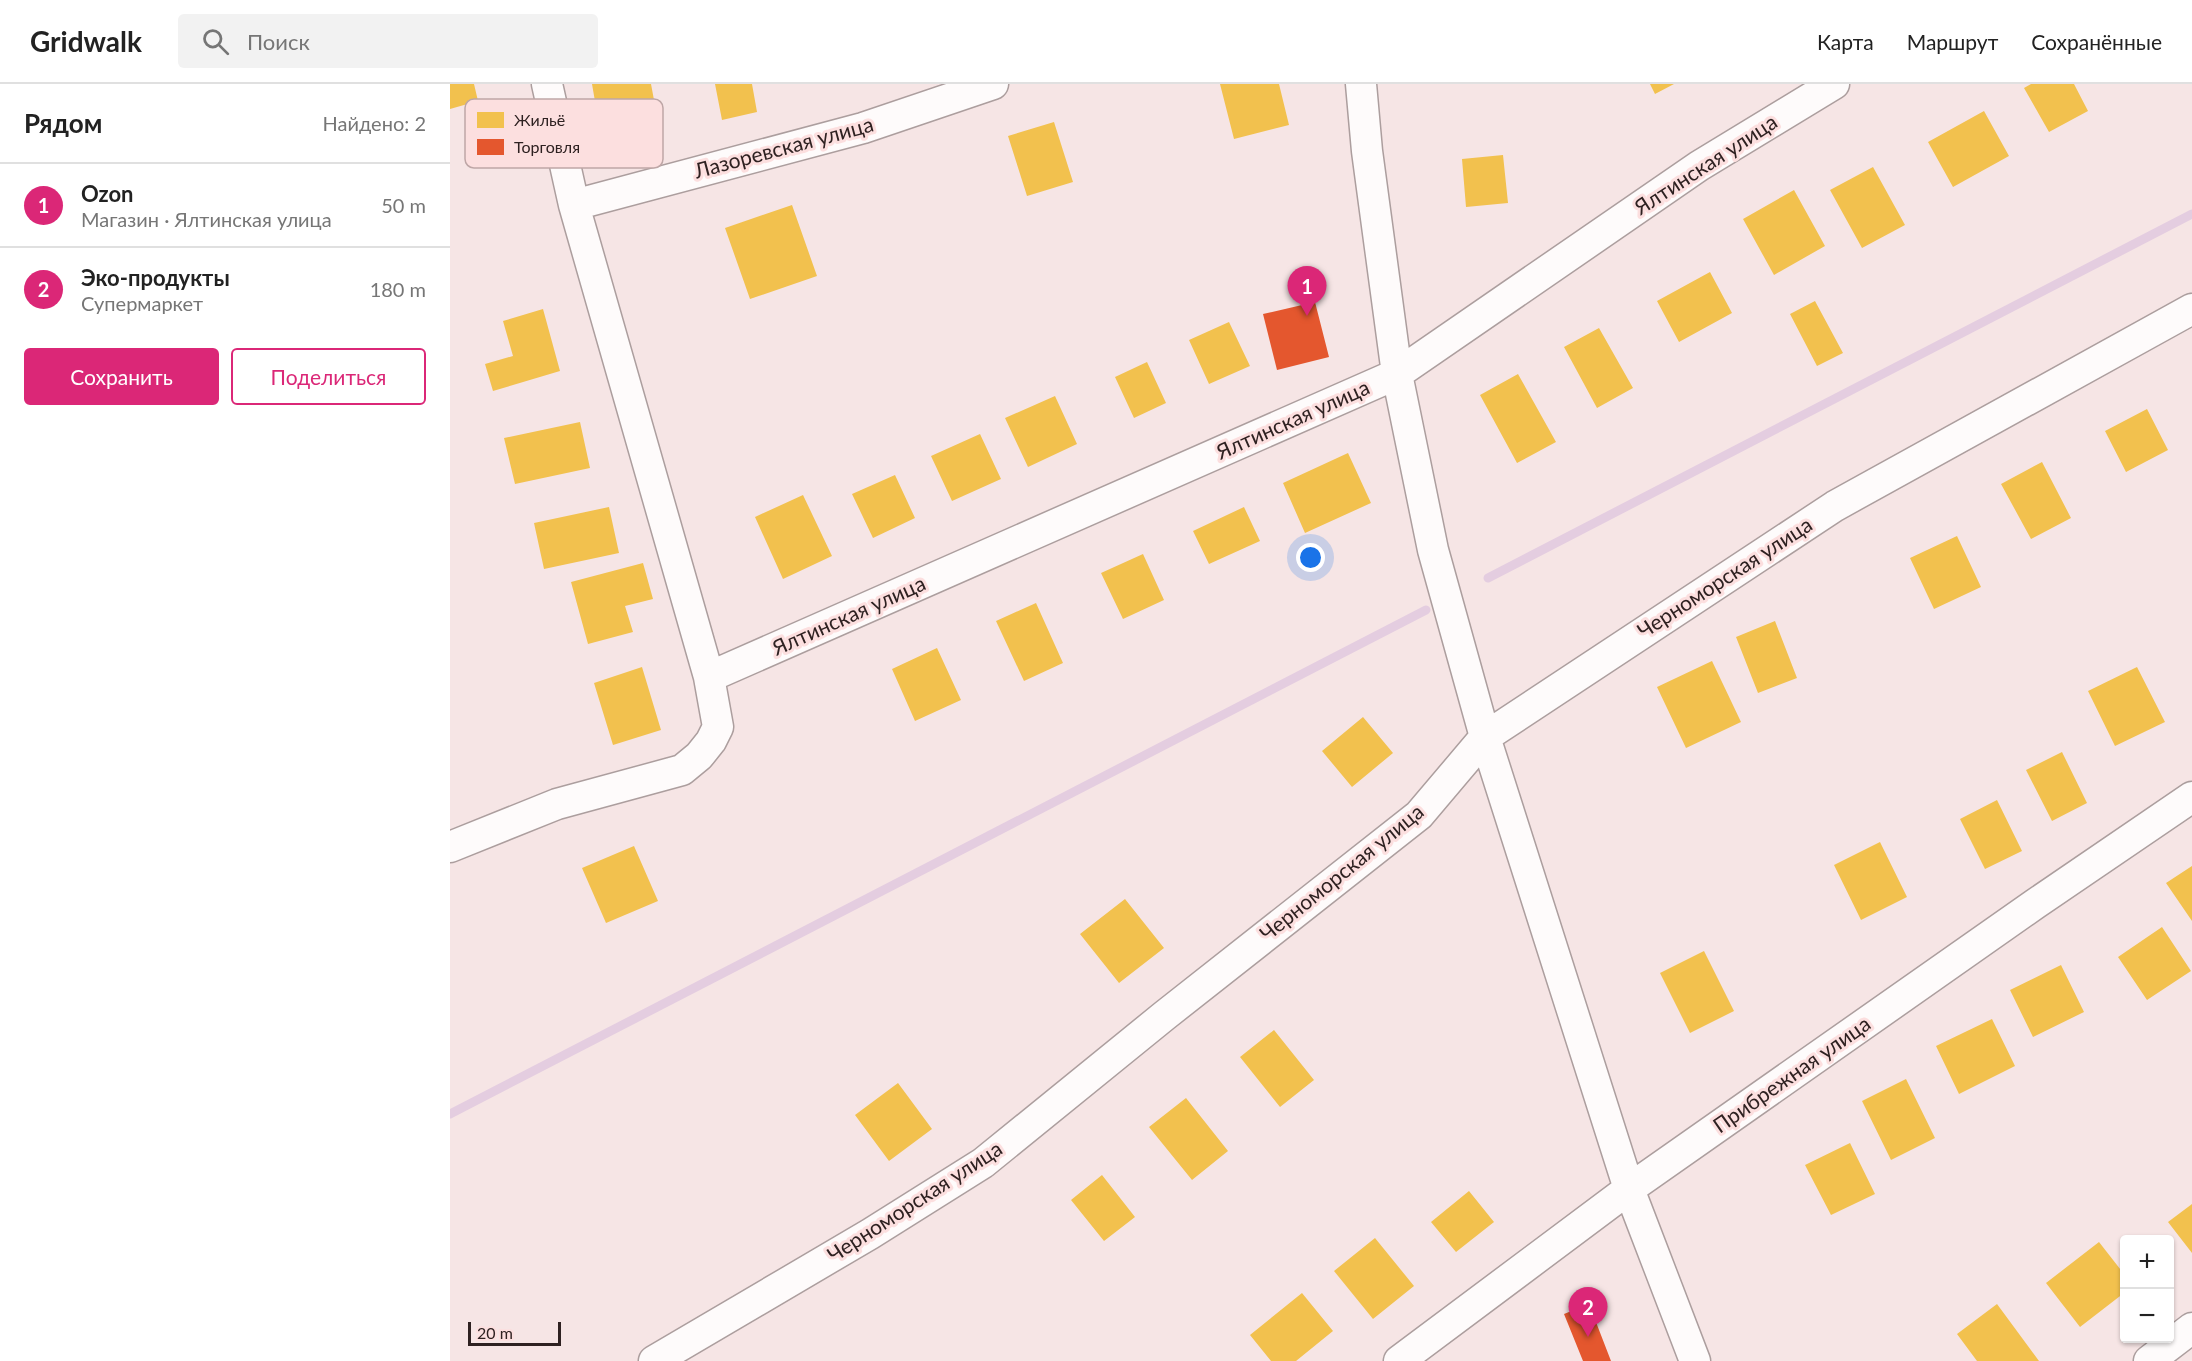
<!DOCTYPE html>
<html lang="ru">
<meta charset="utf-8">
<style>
:root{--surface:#fff;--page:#f2f2f2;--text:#222;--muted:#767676;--line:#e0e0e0;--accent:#db2777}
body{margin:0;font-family:Lato,sans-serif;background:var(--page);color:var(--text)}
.controls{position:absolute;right:18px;bottom:18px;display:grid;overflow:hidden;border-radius:6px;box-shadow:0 2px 4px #0004}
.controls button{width:54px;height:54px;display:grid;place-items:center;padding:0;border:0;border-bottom:2px solid var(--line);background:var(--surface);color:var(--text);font:30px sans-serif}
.scale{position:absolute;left:18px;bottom:15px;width:93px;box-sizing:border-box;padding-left:6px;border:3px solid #2e2121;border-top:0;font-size:16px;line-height:21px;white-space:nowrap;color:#2e2121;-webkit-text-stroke:4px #fcdfdf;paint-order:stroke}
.you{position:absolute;left:861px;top:474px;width:21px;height:21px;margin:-15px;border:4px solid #fff;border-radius:50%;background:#1a73e8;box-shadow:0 0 0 9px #1a73e833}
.badge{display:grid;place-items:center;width:39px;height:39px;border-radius:50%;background:var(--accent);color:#fff;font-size:20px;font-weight:700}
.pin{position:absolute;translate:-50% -50px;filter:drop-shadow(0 2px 3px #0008)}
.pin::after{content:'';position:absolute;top:32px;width:21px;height:18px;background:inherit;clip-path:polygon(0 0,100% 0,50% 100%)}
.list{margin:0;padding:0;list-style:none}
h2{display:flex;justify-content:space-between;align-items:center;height:78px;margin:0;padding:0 24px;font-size:26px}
h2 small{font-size:20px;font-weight:400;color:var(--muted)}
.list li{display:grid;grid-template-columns:39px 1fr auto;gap:18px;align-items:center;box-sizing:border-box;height:84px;padding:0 24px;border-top:2px solid var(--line)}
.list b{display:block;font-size:22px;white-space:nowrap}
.list p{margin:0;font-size:20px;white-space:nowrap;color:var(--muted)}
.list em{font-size:20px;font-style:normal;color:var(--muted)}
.actions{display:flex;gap:12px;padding:18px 24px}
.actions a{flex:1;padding:14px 0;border:2px solid var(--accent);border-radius:6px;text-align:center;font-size:21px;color:var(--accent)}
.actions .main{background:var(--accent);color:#fff}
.icon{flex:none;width:33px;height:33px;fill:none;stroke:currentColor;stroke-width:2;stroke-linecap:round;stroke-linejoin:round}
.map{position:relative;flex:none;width:1742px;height:1277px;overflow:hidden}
header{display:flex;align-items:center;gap:36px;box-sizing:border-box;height:84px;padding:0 30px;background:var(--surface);border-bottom:2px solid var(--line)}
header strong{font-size:28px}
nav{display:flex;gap:33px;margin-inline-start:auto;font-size:21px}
.search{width:420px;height:54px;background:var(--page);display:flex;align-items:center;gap:15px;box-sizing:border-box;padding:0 21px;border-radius:6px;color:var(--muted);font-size:22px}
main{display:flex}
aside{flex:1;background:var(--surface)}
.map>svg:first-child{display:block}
</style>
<header>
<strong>Gridwalk</strong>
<div class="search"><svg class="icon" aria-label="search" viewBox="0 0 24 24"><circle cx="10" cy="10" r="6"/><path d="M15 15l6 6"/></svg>Поиск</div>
<nav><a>Карта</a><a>Маршрут</a><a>Сохранённые</a></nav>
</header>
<main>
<aside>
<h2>Рядом<small>Найдено: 2</small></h2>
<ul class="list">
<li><span class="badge">1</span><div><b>Ozon</b><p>Магазин · Ялтинская улица</p></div><em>50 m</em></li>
<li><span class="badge">2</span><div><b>Эко-продукты</b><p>Супермаркет</p></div><em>180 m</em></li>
</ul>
<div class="actions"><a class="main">Сохранить</a><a>Поделиться</a></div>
</aside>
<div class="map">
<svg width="1742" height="1277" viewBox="0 0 1742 1277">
<rect width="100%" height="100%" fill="#f6e5e5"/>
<path fill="#f2c14e" d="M0 0H24L28 17 0 25Z
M142 0H201L210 48 152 58Z
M265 0H302L307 28 272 36Z
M770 0H829L839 41 784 55Z
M1200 0H1224L1205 10Z
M1581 0H1624L1638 27 1599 48 1574 4Z
M1534 27 1559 72 1503 103 1478 58Z
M604 38 623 98 577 112 558 52Z
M1053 71 1058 119 1016 123 1012 75Z
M1423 83 1455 141 1412 164 1380 106Z
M1344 106 1375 162 1324 191 1293 135Z
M342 121 367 192 300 215 275 144Z
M1260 188 1282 229 1229 258 1207 217Z
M1365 217 1393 269 1367 282 1340 230Z
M93 225 110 287 43 307 35 280 63 272 53 237Z
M779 238 800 282 759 300 739 256Z
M1149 244 1183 304 1147 324 1114 263Z
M697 278 716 319 684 334 665 293Z
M1068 290 1106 358 1067 379 1030 311Z
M605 312 627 360 578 383 555 334Z
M1697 325 1718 366 1676 388 1655 347Z
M130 338 140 384 65 400 54 354Z
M530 350 551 395 502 417 481 372Z
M898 369 921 419 855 449 833 399Z
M1592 378 1621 434 1581 455 1551 400Z
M445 391 465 434 423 454 402 410Z
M353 411 382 472 333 495 305 433Z
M159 423 169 469 94 485 84 439Z
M794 423 810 457 759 480 743 447Z
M1507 452 1531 503 1484 525 1460 474Z
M693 470 714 516 673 535 651 489Z
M193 479 203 515 175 522 183 548 138 560 121 498Z
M586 519 613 579 574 597 546 537Z
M1325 537 1347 594 1308 609 1286 553Z
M487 564 511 616 465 637 442 585Z
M1262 577 1291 638 1236 664 1207 603Z
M192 583 211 646 163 661 144 599Z
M1687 583 1715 638 1665 662 1638 607Z
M913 633 943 669 902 703 872 667Z
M1612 668 1637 719 1602 737 1576 686Z
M1547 716 1572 767 1535 785 1510 735Z
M1430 758 1457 813 1411 836 1384 781Z
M184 762 208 817 156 839 132 784Z
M1742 782V837L1716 799Z
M675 815 714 864 669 899 630 850Z
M1712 843 1741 887 1697 916 1668 873Z
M1254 867 1284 927 1240 949 1210 889Z
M1611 881 1634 928 1583 953 1560 906Z
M1542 935 1565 982 1509 1010 1486 962Z
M824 946 864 996 830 1023 790 973Z
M1456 995 1485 1054 1441 1076 1412 1017Z
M448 999 482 1045 439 1077 405 1031Z
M736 1014 778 1067 742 1096 699 1043Z
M1400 1059 1425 1110 1381 1131 1355 1081Z
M652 1091 685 1133 654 1157 621 1116Z
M1019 1107 1044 1138 1006 1168 981 1138Z
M1742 1120V1169L1718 1138Z
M925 1154 964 1202 923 1235 884 1187Z
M1649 1158 1674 1190V1209L1630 1243 1596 1199Z
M852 1209 883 1247 846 1277H821L800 1251Z
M1547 1220 1589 1277H1527L1507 1250Z"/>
<path fill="#e4572e" d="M865 218 879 273 827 286 813 230Z
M1139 1220 1161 1277H1133L1114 1230Z"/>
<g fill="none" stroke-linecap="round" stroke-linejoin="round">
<path stroke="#e4cde0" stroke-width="9" d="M1038 494 1742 130
M0 1030 976 526"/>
<defs>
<path id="minor" d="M911 0 917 67 947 290 983 466 1035 653 1179 1105 1245 1277
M124 121 413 44 543 0
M259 593 947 290 1249 82 1384 0
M0 763 107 720 232 686 249 672 261 657 268 643 259 593 124 121 97 0
M204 1277 420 1150 533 1079 714 932 969 731 1035 653 1385 422 1742 225
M949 1277 1179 1105 1585 820 1742 713
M1699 1277 1742 1244"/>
</defs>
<use href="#minor" stroke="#ac9e9e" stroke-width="33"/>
<use href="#minor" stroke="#fefbfb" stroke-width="30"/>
</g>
<g text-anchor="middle" stroke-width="6" stroke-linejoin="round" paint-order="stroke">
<g font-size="21" fill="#2e2121" stroke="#fcdfdf">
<text transform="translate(334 64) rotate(-15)" y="7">Лазоревская улица</text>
<text transform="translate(1256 81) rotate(-33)" y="7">Ялтинская улица</text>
<text transform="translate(843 336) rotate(-24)" y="7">Ялтинская улица</text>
<text transform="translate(1275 494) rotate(-33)" y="7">Черноморская улица</text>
<text transform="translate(399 532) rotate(-24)" y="7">Ялтинская улица</text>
<text transform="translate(892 789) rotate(-39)" y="7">Черноморская улица</text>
<text transform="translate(1342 991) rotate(-35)" y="7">Прибрежная улица</text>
<text transform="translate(465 1118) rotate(-33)" y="7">Черноморская улица</text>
</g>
</g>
<rect x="15" y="15" width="198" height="69" rx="9" fill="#fcdfdf" stroke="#bea6a6" stroke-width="1.5"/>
<rect x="27" y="28" width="27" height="16" fill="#f2c14e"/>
<rect x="27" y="55" width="27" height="16" fill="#e4572e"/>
<g font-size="16" fill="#2e2121">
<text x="64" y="42">Жильё</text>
<text x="64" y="69">Торговля</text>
</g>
</svg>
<div class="controls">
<button>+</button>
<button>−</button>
</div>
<div class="scale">20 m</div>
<div class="you"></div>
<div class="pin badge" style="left:857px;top:232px">1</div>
<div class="pin badge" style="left:1138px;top:1253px">2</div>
</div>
</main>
